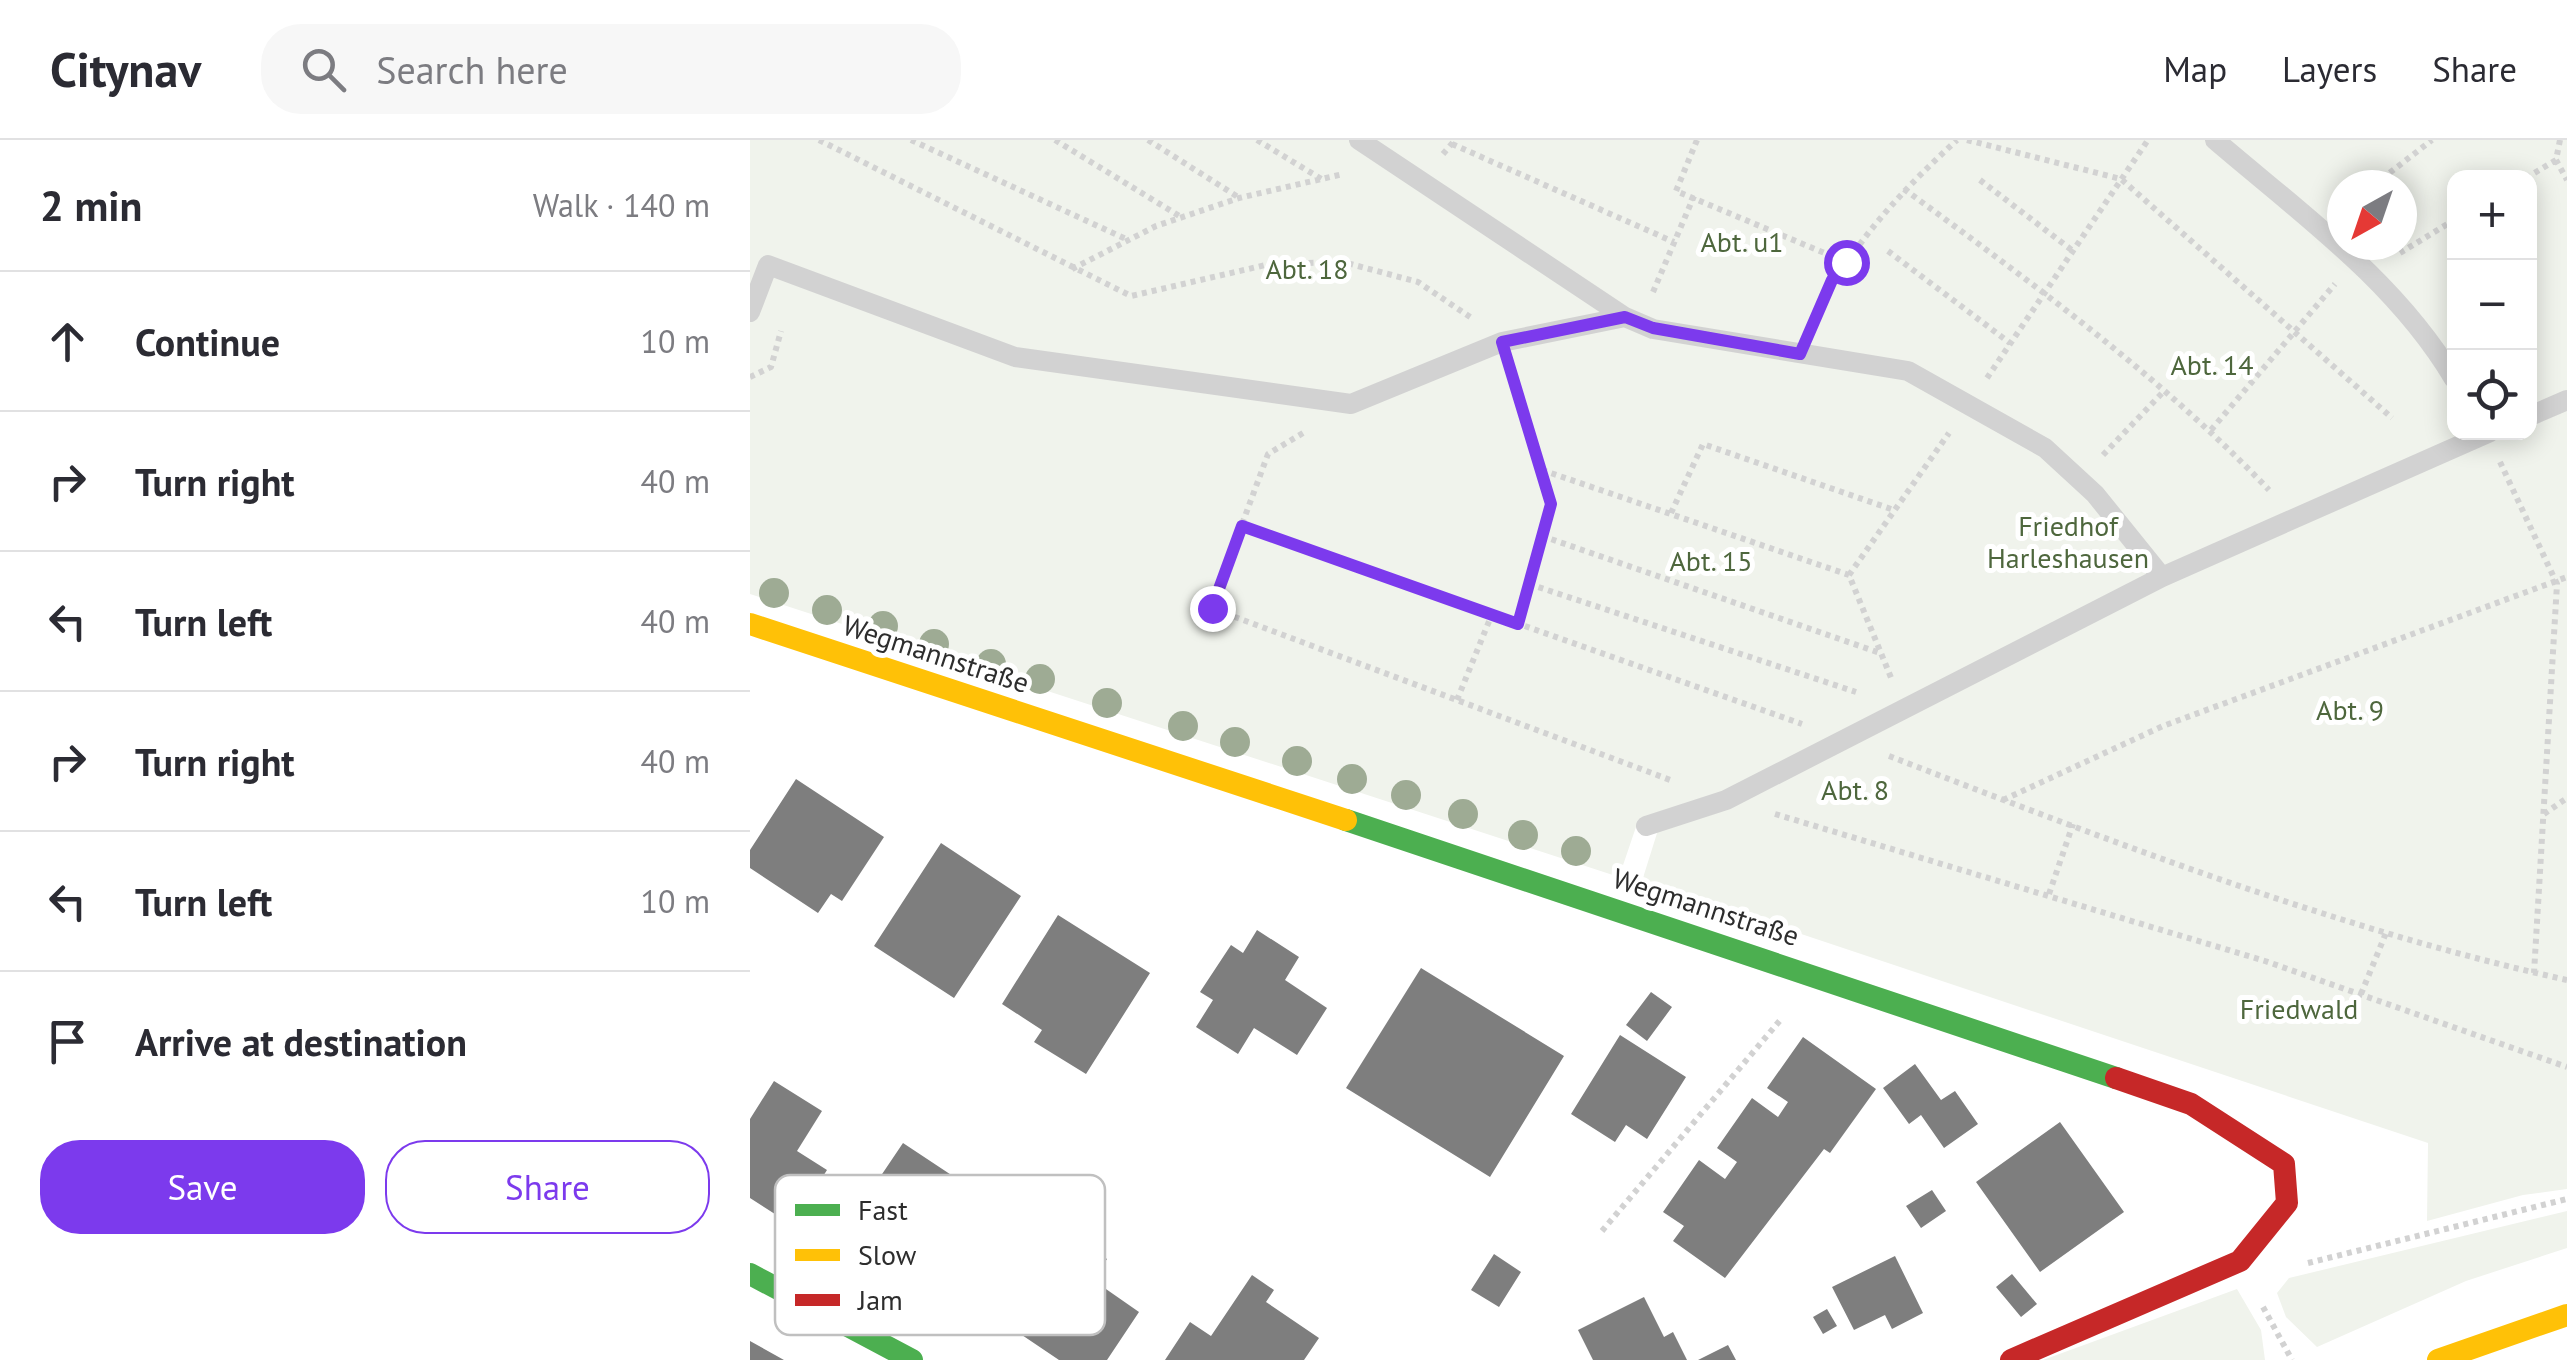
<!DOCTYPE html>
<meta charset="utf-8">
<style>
:root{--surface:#fff;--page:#f7f7f7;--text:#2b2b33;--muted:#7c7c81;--line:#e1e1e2;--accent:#7c3aed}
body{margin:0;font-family:"PT Sans",sans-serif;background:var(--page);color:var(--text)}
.controls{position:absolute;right:30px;top:30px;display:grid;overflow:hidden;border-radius:20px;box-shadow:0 5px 25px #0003}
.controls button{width:90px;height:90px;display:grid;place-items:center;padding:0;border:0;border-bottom:2px solid var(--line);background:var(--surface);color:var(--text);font:50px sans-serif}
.compass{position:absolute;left:1577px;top:30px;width:90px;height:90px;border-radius:50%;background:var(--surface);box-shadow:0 5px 25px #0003;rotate:220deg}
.stop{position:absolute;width:30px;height:30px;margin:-22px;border:8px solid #7c3aed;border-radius:50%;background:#fff}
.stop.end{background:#7c3aed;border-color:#fff;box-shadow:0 2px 10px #0008}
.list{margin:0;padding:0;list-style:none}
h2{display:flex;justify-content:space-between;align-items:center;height:130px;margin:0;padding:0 40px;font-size:42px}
h2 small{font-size:32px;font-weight:400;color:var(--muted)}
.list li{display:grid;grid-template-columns:65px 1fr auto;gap:30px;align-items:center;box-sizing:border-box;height:140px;padding:0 40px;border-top:2px solid var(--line)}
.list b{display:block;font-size:38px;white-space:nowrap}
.list em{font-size:32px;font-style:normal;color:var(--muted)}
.actions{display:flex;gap:20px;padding:30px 40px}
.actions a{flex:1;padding:22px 0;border:2px solid var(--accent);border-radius:40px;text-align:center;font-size:35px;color:var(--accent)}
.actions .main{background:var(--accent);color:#fff}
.icon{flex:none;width:55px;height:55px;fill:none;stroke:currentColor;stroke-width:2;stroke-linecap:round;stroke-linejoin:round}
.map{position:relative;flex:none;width:1817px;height:1220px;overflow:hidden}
header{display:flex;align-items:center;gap:60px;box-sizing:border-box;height:140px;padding:0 50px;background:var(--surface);border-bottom:2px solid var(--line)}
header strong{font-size:48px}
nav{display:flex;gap:55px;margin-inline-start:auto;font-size:35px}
.search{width:700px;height:90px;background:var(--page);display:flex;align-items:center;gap:25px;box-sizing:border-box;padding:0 35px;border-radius:40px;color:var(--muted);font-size:38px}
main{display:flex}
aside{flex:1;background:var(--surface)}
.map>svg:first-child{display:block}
</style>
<header>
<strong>Citynav</strong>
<div class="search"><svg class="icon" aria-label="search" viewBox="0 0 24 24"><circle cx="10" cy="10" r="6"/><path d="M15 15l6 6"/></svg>Search here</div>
<nav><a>Map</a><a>Layers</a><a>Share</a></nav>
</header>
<main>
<aside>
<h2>2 min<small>Walk · 140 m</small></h2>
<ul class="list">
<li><svg class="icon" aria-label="ahead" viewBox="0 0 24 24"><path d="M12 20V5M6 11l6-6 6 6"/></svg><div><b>Continue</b></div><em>10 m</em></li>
<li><svg class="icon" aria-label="right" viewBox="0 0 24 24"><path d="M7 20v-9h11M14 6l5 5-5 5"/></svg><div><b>Turn right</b></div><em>40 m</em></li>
<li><svg class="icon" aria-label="left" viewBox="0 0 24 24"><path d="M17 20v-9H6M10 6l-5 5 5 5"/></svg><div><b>Turn left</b></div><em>40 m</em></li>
<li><svg class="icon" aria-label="right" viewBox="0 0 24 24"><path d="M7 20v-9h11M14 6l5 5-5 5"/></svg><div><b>Turn right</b></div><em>40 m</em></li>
<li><svg class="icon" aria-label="left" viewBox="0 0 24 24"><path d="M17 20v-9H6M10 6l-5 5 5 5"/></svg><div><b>Turn left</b></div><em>10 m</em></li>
<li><svg class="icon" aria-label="arrive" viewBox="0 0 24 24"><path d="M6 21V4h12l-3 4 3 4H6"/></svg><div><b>Arrive at destination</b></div></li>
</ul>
<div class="actions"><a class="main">Save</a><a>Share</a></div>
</aside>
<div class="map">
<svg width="1817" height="1220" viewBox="0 0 1817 1220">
<rect width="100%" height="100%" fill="#fff"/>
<path fill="#f0f3ec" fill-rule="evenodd" d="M0 0H1817V1049L1773 1055 1677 1081 1678 1003 892 741 908 690 887 684 869 737 0 454ZM1704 38H1780V292H1704ZM1592 45H1652V105H1592Z
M1817 1071V1108L1716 1141 1567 1207 1536 1177 1527 1153 1539 1138Z
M1487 1149 1511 1190 1515 1220H1293Z"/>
<path fill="#7e7e7e" d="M46 639 134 697 92 761 81 754 68 773 0 728V710Z
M191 703 271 756 204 858 124 806Z
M308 775 400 833 336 934 284 902 292 890 252 864Z
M507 790 549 817 535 840 577 868 547 915 504 888 488 914 446 887 463 860 450 852 481 805 493 813Z
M671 828 814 916 740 1037 596 948Z
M901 852 922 867 897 901 876 885Z
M870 895 936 937 897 999 876 985 865 1002 821 974Z
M1053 897 1126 949 1080 1013 1074 1009 975 1138 923 1101 934 1086 913 1072 949 1020 975 1039 987 1022 967 1008 1002 958 1028 977 1038 962 1017 948Z
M1165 924 1191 960 1205 951 1228 984 1194 1008 1171 975 1159 984 1133 948Z
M24 941 72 971 47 1011 77 1030 42 1085 0 1058V979Z
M1310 982 1374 1072 1290 1132 1226 1042Z
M153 1003 230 1054 215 1077 240 1094 210 1138 185 1122 170 1144 93 1092Z
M1182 1050 1196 1071 1171 1088 1156 1066Z
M306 1084 357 1119 343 1140 389 1172 357 1220H309L244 1176Z
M744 1114 771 1132 749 1167 721 1150Z
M1145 1116 1173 1173 1142 1189 1135 1175 1104 1190 1082 1147Z
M1262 1134 1287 1164 1271 1177 1246 1147Z
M502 1135 524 1150 516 1162 569 1198 554 1220H415L440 1182 461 1196Z
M894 1157 914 1197 923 1192 937 1220H843L828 1190Z
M1077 1169 1087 1186 1073 1194 1063 1177Z
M0 1201 34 1220H0Z
M978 1205 986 1220H948Z"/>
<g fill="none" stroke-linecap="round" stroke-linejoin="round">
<path stroke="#d2d2d2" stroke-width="6" stroke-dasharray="5 5" stroke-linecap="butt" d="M69 0 381 156 520 124 593 122 668 142 723 179
M161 0 376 99
M305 0 431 77
M398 0 488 57
M507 0 573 40
M947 0 926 51 1096 122
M1217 0 1371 39 1642 278
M1810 0 1806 20 1817 40
M702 4 924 102
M693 14 705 0
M1776 38 1806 20
M1230 40 1323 111
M1624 45 1682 0
M1154 49C1282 143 1410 236 1519 350
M1138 111 1260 203
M1650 113 1704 80
M322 129 406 86 489 58 593 34
M903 152 944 56
M1064 182C1095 111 1150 52 1207 0
M763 235 801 364 769 483
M0 237 21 227 31 191
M1237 238 1398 0
M1461 290 1585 144
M553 293 518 314 461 468 923 641
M1353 315 1415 250
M1750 322 1807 444 1784 833
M792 330 1099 435 1142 540
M921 373 953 304 1144 370
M492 386 1052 584
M792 396 1130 513
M1099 435 1199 293
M779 444 1106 552
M707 560 742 474
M1139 616C1360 701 1586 789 1817 840
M1253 660 1413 586 1817 437
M1025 674 1515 821 1817 927
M1794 674 1817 658
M1299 754 1323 684
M1611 854 1636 793
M852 1091 1032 878
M1558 1123 1817 1059
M1513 1167 1542 1220"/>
<path stroke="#d2d2d2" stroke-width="20" d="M609 0 875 177 903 189 1158 231 1295 308 1345 354 1412 437
M1465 0C1550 73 1646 141 1704 239
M0 172 18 125 265 217 601 264 752 202 875 177
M1780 276 1817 260
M896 686 976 660 1412 437 1740 292"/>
<path stroke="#4caf50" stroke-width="22" d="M596 680 1366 938
M0 1134 162 1220"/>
<path stroke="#ffc107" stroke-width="22" d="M0 484 596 680
M1688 1220 1817 1175"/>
<path stroke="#c62828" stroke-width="22" d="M1261 1220 1490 1121 1537 1063 1534 1024 1441 964 1366 938"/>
</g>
<g fill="#9eab94">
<circle cx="24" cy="453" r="15"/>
<circle cx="77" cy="470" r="15"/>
<circle cx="133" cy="486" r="15"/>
<circle cx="184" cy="504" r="15"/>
<circle cx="241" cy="524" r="15"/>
<circle cx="290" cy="539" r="15"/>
<circle cx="357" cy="563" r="15"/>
<circle cx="433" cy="586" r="15"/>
<circle cx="485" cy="602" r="15"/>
<circle cx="547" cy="621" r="15"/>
<circle cx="602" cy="639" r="15"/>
<circle cx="656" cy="655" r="15"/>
<circle cx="713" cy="674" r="15"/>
<circle cx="773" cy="695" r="15"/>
<circle cx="826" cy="711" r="15"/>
</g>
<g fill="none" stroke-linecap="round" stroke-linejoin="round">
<path stroke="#7c3aed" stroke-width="12" d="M462 468 492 386 768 484 801 364 752 202 875 177 903 188 1050 214 1082 140 1096 122"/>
</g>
<g text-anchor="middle" stroke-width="10" stroke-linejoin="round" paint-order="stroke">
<g font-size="28" fill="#4e673d" stroke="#fff">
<text x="992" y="112">Abt. u1</text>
<text x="557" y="139">Abt. 18</text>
<text x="1462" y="235">Abt. 14</text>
<text x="1318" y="396">Friedhof<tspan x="1318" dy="32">Harleshausen</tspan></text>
<text x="961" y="431">Abt. 15</text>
<text x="1600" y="580">Abt. 9</text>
<text x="1105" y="660">Abt. 8</text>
<text x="1549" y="879">Friedwald</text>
</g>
<g font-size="28" fill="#2d2d2d" stroke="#fff">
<text transform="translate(186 514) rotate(18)" y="10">Wegmannstraße</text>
<text transform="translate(956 767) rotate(18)" y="10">Wegmannstraße</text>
</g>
</g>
<rect x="25" y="1035" width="330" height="160" rx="15" fill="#fff" stroke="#c0c0c0" stroke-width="2.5"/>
<rect x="45" y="1064" width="45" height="12" fill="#4caf50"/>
<rect x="45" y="1109" width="45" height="12" fill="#ffc107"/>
<rect x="45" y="1154" width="45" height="12" fill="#c62828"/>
<g font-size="28" fill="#2d2d2d">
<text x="108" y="1080">Fast</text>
<text x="108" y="1125">Slow</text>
<text x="108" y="1170">Jam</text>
</g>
</svg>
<div class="controls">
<button>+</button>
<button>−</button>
<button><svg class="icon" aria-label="locate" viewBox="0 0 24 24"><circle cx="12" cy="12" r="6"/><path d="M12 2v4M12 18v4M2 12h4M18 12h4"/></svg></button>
</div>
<svg class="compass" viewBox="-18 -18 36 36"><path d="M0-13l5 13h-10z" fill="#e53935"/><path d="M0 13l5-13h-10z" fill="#7c7c81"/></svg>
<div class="stop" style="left:1096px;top:122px"></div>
<div class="stop end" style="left:462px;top:468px"></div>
</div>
</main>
